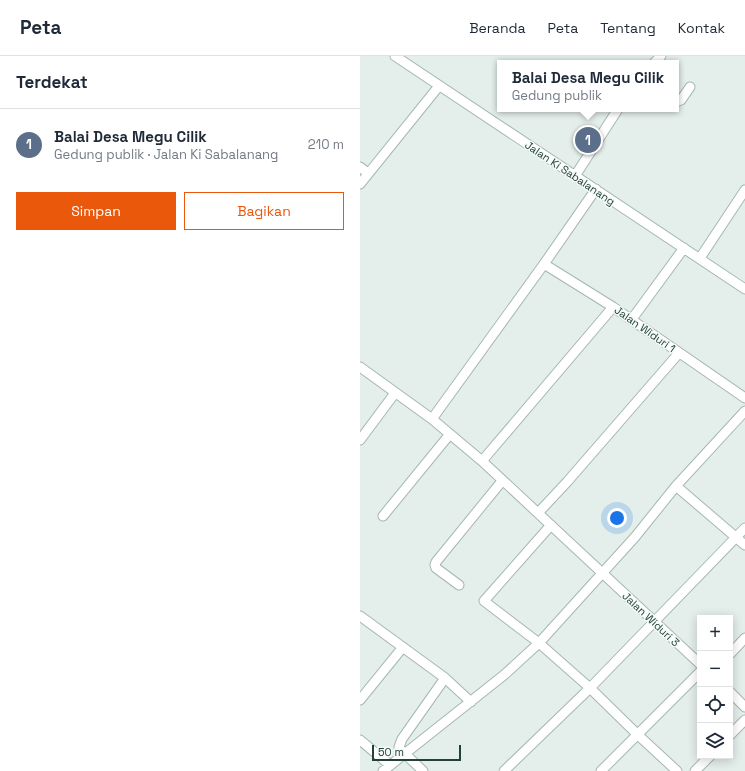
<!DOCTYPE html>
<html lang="id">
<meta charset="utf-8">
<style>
:root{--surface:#fff;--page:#f6f6f7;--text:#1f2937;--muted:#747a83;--line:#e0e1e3;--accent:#ea580c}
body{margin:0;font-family:"Space Grotesk",sans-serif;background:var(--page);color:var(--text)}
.controls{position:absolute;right:12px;bottom:12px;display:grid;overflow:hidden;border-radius:0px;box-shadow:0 2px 10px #0003}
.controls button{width:36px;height:36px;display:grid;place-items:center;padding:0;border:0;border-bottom:1px solid var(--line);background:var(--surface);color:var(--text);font:20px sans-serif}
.scale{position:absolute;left:12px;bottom:10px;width:89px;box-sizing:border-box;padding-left:4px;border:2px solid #22413a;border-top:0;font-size:11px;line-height:14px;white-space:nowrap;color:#22413a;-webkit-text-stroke:3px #f5faf8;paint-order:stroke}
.you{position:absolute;left:257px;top:462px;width:14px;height:14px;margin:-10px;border:3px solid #fff;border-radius:50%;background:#1a73e8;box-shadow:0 0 0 6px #1a73e833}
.badge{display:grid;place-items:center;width:26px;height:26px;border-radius:50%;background:var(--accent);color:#fff;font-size:13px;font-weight:700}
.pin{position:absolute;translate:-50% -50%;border:2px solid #fff;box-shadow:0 1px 4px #0006}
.popup{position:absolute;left:137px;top:4px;width:182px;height:52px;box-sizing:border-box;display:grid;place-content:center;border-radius:0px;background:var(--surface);filter:drop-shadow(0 1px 3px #0005);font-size:13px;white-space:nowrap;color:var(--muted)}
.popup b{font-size:15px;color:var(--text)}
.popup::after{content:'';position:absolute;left:50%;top:100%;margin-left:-8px;border:8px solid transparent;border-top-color:var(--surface)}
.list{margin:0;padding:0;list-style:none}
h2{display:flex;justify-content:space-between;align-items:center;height:52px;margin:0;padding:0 16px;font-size:17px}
h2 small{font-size:13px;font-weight:400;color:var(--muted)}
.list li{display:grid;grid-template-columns:26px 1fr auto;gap:12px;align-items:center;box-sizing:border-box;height:72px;padding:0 16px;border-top:1px solid var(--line)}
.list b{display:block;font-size:15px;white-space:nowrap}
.list p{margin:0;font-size:13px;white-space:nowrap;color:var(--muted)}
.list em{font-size:13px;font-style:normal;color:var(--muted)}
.actions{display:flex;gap:8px;padding:12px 16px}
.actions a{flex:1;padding:9px 0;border:1px solid var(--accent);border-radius:0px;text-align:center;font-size:14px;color:var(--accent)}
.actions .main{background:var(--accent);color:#fff}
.icon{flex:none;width:22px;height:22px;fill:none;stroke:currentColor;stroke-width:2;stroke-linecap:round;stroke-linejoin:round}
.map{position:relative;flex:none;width:385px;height:715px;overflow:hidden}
header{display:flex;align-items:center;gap:24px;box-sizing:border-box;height:56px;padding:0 20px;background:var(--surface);border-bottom:1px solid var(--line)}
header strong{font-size:19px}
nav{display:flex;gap:22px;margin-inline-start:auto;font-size:14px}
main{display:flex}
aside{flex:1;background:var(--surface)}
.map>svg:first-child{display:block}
</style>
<header>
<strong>Peta</strong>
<nav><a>Beranda</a><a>Peta</a><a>Tentang</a><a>Kontak</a></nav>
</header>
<main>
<aside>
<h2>Terdekat<small></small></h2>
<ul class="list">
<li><span class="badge" style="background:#5c6f8a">1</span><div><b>Balai Desa Megu Cilik</b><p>Gedung publik · Jalan Ki Sabalanang</p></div><em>210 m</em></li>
</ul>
<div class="actions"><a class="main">Simpan</a><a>Bagikan</a></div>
</aside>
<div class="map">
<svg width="385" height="715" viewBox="0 0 385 715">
<rect width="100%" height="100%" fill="#e4eeea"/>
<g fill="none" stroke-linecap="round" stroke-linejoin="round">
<defs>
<path id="minor" d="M35 0 385 233
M294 7 301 0
M316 46 321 44 330 31
M0 111 8 117
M215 120 258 53
M0 128 79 30
M340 202 385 134
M184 208 253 251 385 342
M272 263 324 192
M0 311 72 363 122 405 340 608
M72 363 184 208 236 133
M0 384 35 337
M122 405 253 251
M316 430 385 489
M178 457 207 426 319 297
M23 460 90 378
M191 469 124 545 179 587 230 632 278 679 317 715
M99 529 76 512 75 509 76 506 142 425
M0 560 85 622 111 646
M370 598 385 582
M370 636 385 651
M0 644 43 591
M370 679 385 664
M0 684 30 709
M23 715 144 619 179 587 275 481 316 430 385 355
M63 715 41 694 39 691 42 683 85 622
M144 715 230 632 385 472
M241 715 340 616
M335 715 350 700"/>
</defs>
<use href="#minor" stroke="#a6b7b2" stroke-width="11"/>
<use href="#minor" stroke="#fff" stroke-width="9"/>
</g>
<g text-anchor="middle" stroke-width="3" stroke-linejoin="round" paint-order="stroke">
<g font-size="11" fill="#22413a" stroke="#f5faf8">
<text transform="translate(210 117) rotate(34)" y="4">Jalan Ki Sabalanang</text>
<text transform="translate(285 273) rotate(35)" y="4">Jalan Widuri 1</text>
<text transform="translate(291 563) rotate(43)" y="4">Jalan Widuri 3</text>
</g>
</g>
</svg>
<div class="controls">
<button>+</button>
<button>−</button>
<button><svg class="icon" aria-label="locate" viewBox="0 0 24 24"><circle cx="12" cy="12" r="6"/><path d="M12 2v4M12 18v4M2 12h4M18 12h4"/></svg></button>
<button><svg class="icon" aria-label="layers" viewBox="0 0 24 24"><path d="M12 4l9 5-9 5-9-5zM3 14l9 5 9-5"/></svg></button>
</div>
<div class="scale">50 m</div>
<div class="you"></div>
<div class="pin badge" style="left:228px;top:84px;background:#5c6f8a">1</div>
<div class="popup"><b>Balai Desa Megu Cilik</b>Gedung publik</div>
</div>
</main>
